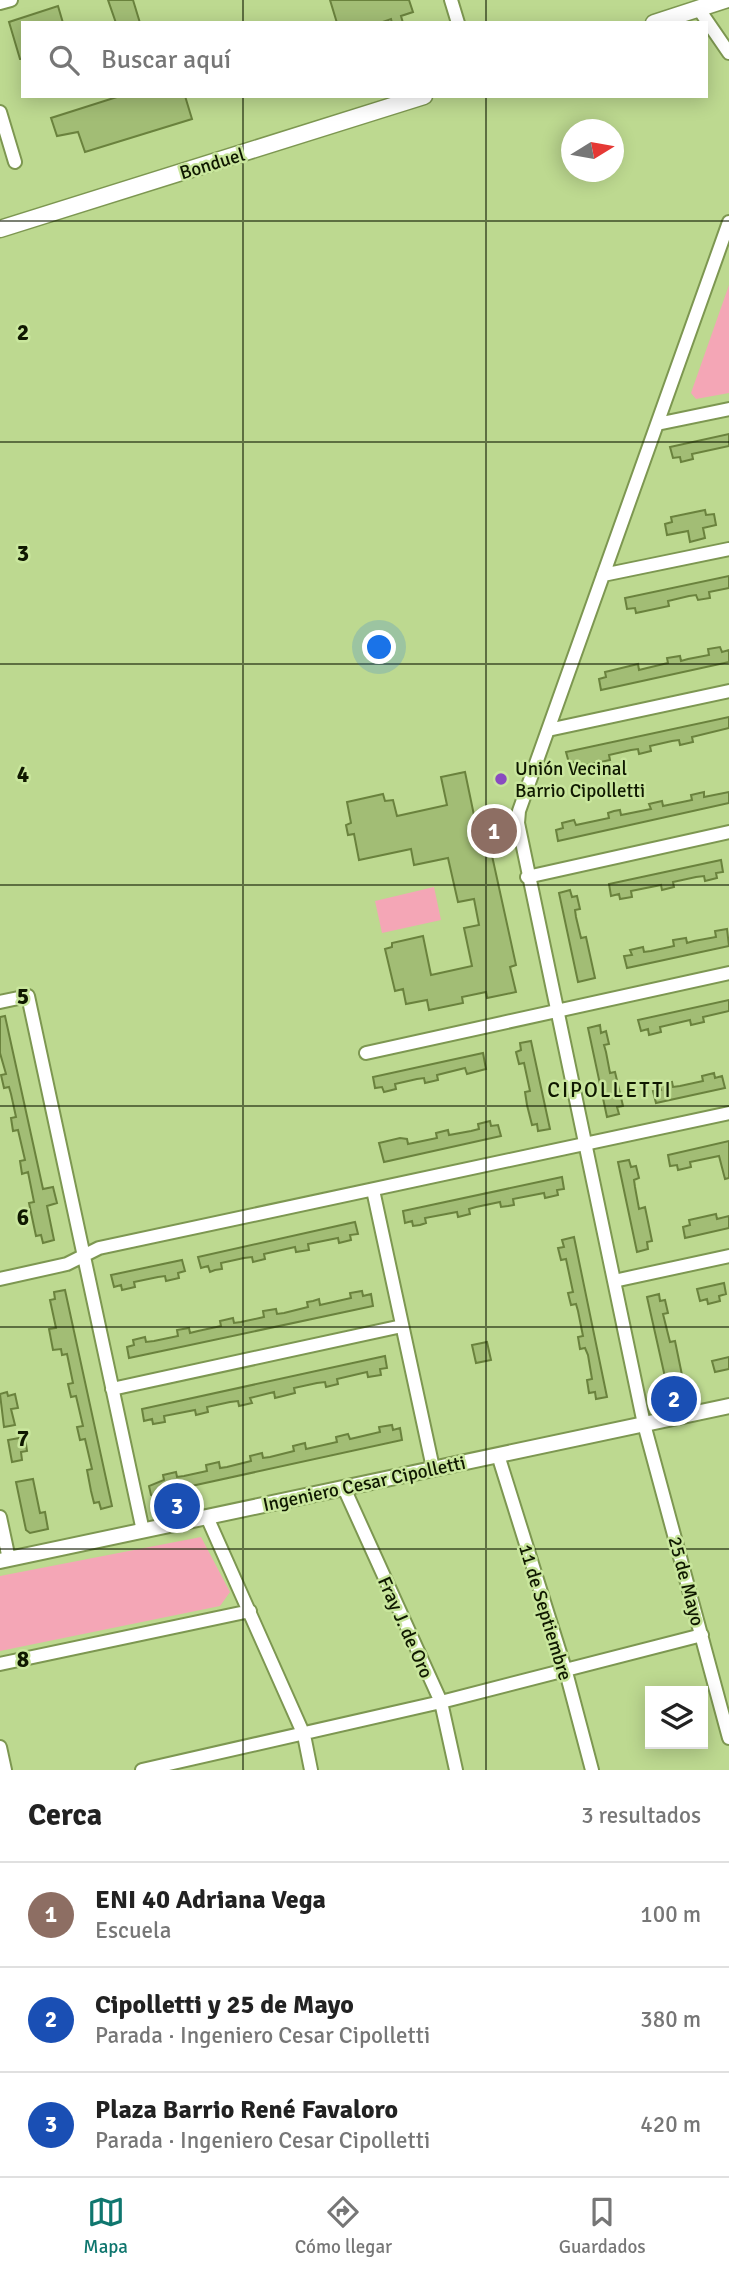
<!DOCTYPE html>
<html lang="es">
<meta charset="utf-8">
<style>
:root{--surface:#fff;--page:#f2f2f2;--text:#222;--muted:#767676;--line:#e0e0e0;--accent:#0f766e}
body{margin:0;font-family:Signika,sans-serif;background:var(--page);color:var(--text)}
.controls{position:absolute;right:21px;bottom:21px;display:grid;overflow:hidden;border-radius:0px;box-shadow:0 4px 18px #0003}
.controls button{width:63px;height:63px;display:grid;place-items:center;padding:0;border:0;border-bottom:2px solid var(--line);background:var(--surface);color:var(--text);font:35px sans-serif}
.compass{position:absolute;left:561px;top:119px;width:63px;height:63px;border-radius:50%;background:var(--surface);box-shadow:0 4px 18px #0003;rotate:79deg}
.you{position:absolute;left:380px;top:648px;width:24px;height:24px;margin:-18px;border:5px solid #fff;border-radius:50%;background:#1a73e8;box-shadow:0 0 0 10px #1a73e833}
.badge{display:grid;place-items:center;width:46px;height:46px;border-radius:50%;background:var(--accent);color:#fff;font-size:23px;font-weight:700}
.pin{position:absolute;translate:-50% -50%;border:4px solid #fff;box-shadow:0 2px 7px #0006}
.list{margin:0;padding:0;list-style:none}
h2{display:flex;justify-content:space-between;align-items:center;height:91px;margin:0;padding:0 28px;font-size:30px}
h2 small{font-size:23px;font-weight:400;color:var(--muted)}
.list li{display:grid;grid-template-columns:46px 1fr auto;gap:21px;align-items:center;box-sizing:border-box;height:105px;padding:0 28px;border-top:2px solid var(--line)}
.list b{display:block;font-size:26px;white-space:nowrap}
.list p{margin:0;font-size:23px;white-space:nowrap;color:var(--muted)}
.list em{font-size:23px;font-style:normal;color:var(--muted)}
.icon{flex:none;width:38px;height:38px;fill:none;stroke:currentColor;stroke-width:2;stroke-linecap:round;stroke-linejoin:round}
.map{position:relative;flex:none;width:729px;height:1770px;overflow:hidden}
.search{position:absolute;background:var(--surface);box-shadow:0 4px 18px #0003;left:21px;right:21px;top:21px;height:77px;display:flex;align-items:center;gap:18px;box-sizing:border-box;padding:0 24px;border-radius:0px;color:var(--muted);font-size:26px}
.sheet{height:406px;background:var(--surface)}
nav{display:flex;justify-content:space-around;align-items:center;box-sizing:border-box;height:98px;border-top:2px solid var(--line);background:var(--surface);font-size:19px;color:var(--muted)}
nav a{display:grid;justify-items:center;gap:4px}
nav .on{color:var(--accent)}
.map>svg:first-child{display:block}
</style>
<div class="map">
<svg width="729" height="1770" viewBox="0 0 729 1770">
<rect width="100%" height="100%" fill="#bdd990"/>
<path fill="#f4a6b6" d="M729 285V393L696 399 691 393Z
M434 887 441 920 382 933 375 901Z
M201 1537 230 1592 220 1606 0 1651V1576Z"/>
<path fill="#a2bd75" stroke="#6a823d" stroke-width="2" d="M108 0H133L140 23H116Z
M330 0H409L413 12 401 16 403 23H392L391 19 380 23H337Z
M58 6 63 23H23V59H20L9 22Z
M120 96H185L192 119 85 152 78 132 57 136 51 118Z
M729 434V446L692 454 693 459 681 462 680 457 673 458 670 447Z
M705 510 706 515 714 514 716 525 703 528 705 538 690 542 688 531 667 535 665 524 672 522 671 517Z
M729 576V588L709 592 710 598 698 600 696 595 689 596 668 601 669 606 636 613 635 608 627 609 625 598Z
M720 647 722 652 729 650V662L601 690 599 679 606 677 605 672 638 664 639 670 647 668 668 663 667 658 680 656 681 661 688 659 709 655 708 649Z
M729 717V728L692 737 693 742 680 745 679 740 672 741 650 746 651 751 639 754 638 749 631 750 609 755 610 760 577 767 576 762 569 763 566 752Z
M465 772 480 844 489 842 516 965 510 967 516 992 487 998 486 992 462 997 463 1003 429 1010 427 1000 406 1004 403 989 395 991 385 949 392 947V943L423 936 431 975 472 966 464 928 479 925 474 899 458 902 448 858 414 865 411 849 359 860 354 834 348 835 346 825 351 823 347 802 383 794 385 801 393 800 397 816 447 805 441 777Z
M704 792V797L729 792V803L558 841 556 830 563 828 562 823 574 820 576 825 609 818 608 813 614 811 620 810 621 815 651 809 649 804 662 801 663 806 692 800 691 795Z
M721 860 723 872 716 873 717 878 705 881 704 876 696 877 673 882 674 887 662 890 661 885 631 891 632 897 620 899 619 894 611 896 609 884Z
M570 890 572 897 577 896 580 909 575 910 576 917 581 938 586 937 595 978 578 982 559 893Z
M727 929 729 946 627 968 624 956 632 955 630 950 643 947 644 952 651 951 674 946 673 940 686 938 687 943 694 941 716 937 715 931Z
M729 1000V1011L703 1017 704 1022 691 1025 690 1020 660 1027 661 1032 649 1035 648 1029 641 1031 638 1020Z
M5 1016 43 1189 53 1187 57 1203 47 1206 54 1240 43 1243 41 1235 36 1236 29 1203 34 1202 28 1172 22 1174 20 1161 25 1160 18 1130 13 1131 11 1118 16 1117 11 1094 9 1087 4 1088 1 1075 6 1074 0 1053V1017Z
M600 1025 601 1033 606 1031 609 1044 604 1045 606 1052 610 1073 615 1072 623 1106 617 1107 619 1114 607 1117 588 1028Z
M531 1041 550 1129 538 1131 537 1124 532 1125 527 1105 525 1092 530 1091 524 1063 519 1064 516 1052 521 1050 520 1043Z
M483 1053 486 1069 467 1074 465 1068 437 1075 438 1080 425 1083 424 1078 417 1079 395 1084 396 1089 384 1092 382 1087 375 1088 373 1077Z
M714 1073 715 1078 722 1076 725 1088 656 1103 653 1091 661 1090 659 1085 672 1082 673 1087 680 1086 703 1081 702 1076Z
M490 1121 491 1126 498 1125 501 1136 384 1162 379 1143 400 1138 407 1139 408 1144 437 1138 436 1133 448 1130 449 1135 471 1131 479 1129 478 1124Z
M729 1141V1178L725 1179 719 1156 690 1162 691 1167 678 1170 677 1165 670 1166 668 1155Z
M629 1160 631 1167 636 1166 639 1178 634 1180 635 1187 639 1209 645 1207 652 1241 647 1242 648 1249 637 1252 618 1162Z
M562 1177 564 1189 557 1190 558 1195 545 1198 544 1193 513 1199 514 1205 508 1206 501 1207 500 1202 476 1207 469 1209 470 1214 458 1217 457 1212 425 1218 426 1223 420 1225 413 1226 412 1221 405 1223 403 1211Z
M716 1214 717 1219 729 1216V1228L685 1238 683 1227 690 1225 689 1220Z
M355 1222 358 1234 350 1235 351 1240 339 1243 338 1238 308 1244 309 1250 296 1252 295 1247 264 1254 265 1259 253 1262 252 1257 244 1258 221 1263 222 1269 215 1270 210 1272 208 1266 201 1268 198 1257Z
M574 1237 607 1397 596 1399 595 1392 589 1393 587 1380 592 1379 588 1355 585 1348 580 1349 578 1337 583 1336 578 1311 576 1304 571 1305 568 1293 573 1292 566 1259 561 1260 558 1248 564 1247 562 1240Z
M182 1260 185 1271 178 1273 179 1278 166 1281 165 1276 158 1277 134 1282 135 1287 122 1290 121 1285 114 1287 111 1275Z
M724 1283 726 1294 719 1296 720 1301 708 1304 707 1299 700 1301 697 1289Z
M65 1290 112 1506 101 1509 99 1502 94 1503 91 1491 87 1470 92 1469 85 1439 80 1440 77 1427 83 1426 76 1396 71 1397 68 1384 73 1383 67 1354 62 1355 61 1349 53 1350 49 1329 56 1328 50 1300 55 1299 54 1292Z
M362 1291 363 1296 371 1294 373 1306 129 1358 127 1347 134 1345 133 1340 145 1337 146 1342 154 1341 178 1336 177 1330 189 1328 190 1333 198 1331 221 1326 220 1321 233 1318 234 1323 241 1322 264 1317 263 1311 276 1309 277 1314 284 1313 308 1307 307 1302 313 1301 319 1299 320 1305 351 1298 350 1293Z
M659 1294 660 1301 665 1300 668 1313 663 1314 670 1342 675 1341 682 1375 677 1377 678 1384 667 1386 647 1297Z
M487 1342 491 1360 476 1363 472 1345Z
M385 1356 387 1368 380 1369 381 1375 368 1377 367 1372 337 1379 338 1384 326 1387 325 1382 317 1383 294 1388 295 1393 275 1398 274 1392 250 1398 252 1403 239 1406 238 1401 230 1402 207 1407 208 1412 196 1415 195 1410 164 1416 165 1422 153 1424 152 1419 144 1421 142 1409Z
M729 1357V1369L715 1372 712 1361Z
M7 1392 8 1396 15 1394 18 1408 11 1409 15 1425 4 1427 0 1394Z
M392 1425 393 1430 400 1428 402 1440 173 1490 175 1501 163 1503 151 1495 149 1486 164 1480 163 1475 176 1472 177 1477 184 1476 207 1471 206 1465 219 1462 220 1468 227 1467 251 1461 250 1456 262 1453 263 1458 270 1457 294 1451 293 1446 305 1443 306 1449 337 1442 336 1437 348 1434 350 1439 380 1432 379 1427Z
M25 1437 27 1451 21 1452 22 1460 12 1462 8 1440Z
M33 1479 40 1513 45 1512 48 1529 30 1533 26 1530 16 1482Z"/>
<g fill="none" stroke-linecap="round" stroke-linejoin="round">
<defs>
<path id="minor" d="M451 0 458 23
M0 3 11 0
M698 8 729 53
M0 112 15 162
M729 222 519 811 518 823 644 1424 729 1738
M657 424 729 409
M603 575 729 549
M548 730 729 691
M527 877 729 832
M0 1002 28 996 143 1531
M366 1053 729 973
M373 1190 433 1468
M0 1279 67 1264 99 1248 729 1113
M614 1281 729 1256
M112 1389 402 1326
M498 1455 566 1672 592 1770
M344 1488 441 1702 456 1770
M0 1517 9 1559
M207 1517 304 1735 311 1770
M0 1664 250 1611
M0 1747 5 1770
M142 1770 441 1702 702 1635"/>
<path id="tertiary" d="M0 1561 729 1406"/>
<path id="secondary" d="M654 23 725 0
M0 229 424 96"/>
</defs>
<use href="#minor" stroke="#7d9751" stroke-width="16"/>
<use href="#tertiary" stroke="#7d9751" stroke-width="18"/>
<use href="#secondary" stroke="#7d9751" stroke-width="19"/>
<use href="#minor" stroke="#fff" stroke-width="12"/>
<use href="#tertiary" stroke="#fff" stroke-width="14"/>
<use href="#secondary" stroke="#fff" stroke-width="16"/>
</g>
<path fill="none" stroke="#0f1800" stroke-width="2" stroke-opacity="0.55" d="M243 0V23M486 0V23M243 96V1770M486 96V1770M0 221H729M0 442H729M0 664H729M0 885H729M0 1106H729M0 1327H729M0 1549H729"/>
<circle fill="#894bc0" stroke="#c9e69d" stroke-width="2.5" cx="501" cy="779" r="7"/>
<g text-anchor="middle" stroke-width="5" stroke-linejoin="round" paint-order="stroke">
<g font-size="19" fill="#0f1800" stroke="#c9e69d">
<text transform="translate(212 163) rotate(-17)" y="7">Bonduel</text>
<text transform="translate(364 1483) rotate(-12)" y="7">Ingeniero Cesar Cipolletti</text>
<text transform="translate(687 1581) rotate(75)" y="7">25 de Mayo</text>
<text transform="translate(546 1612) rotate(73)" y="7">11 de Septiembre</text>
<text transform="translate(406 1627) rotate(66)" y="7">Fray J. de Oro</text>
</g>
<g font-size="19" fill="#0f1800" stroke="#c9e69d" text-anchor="start">
<text x="515" y="775">Unión Vecinal<tspan x="515" dy="22">Barrio Cipolletti</tspan></text>
</g>
<g font-size="21" letter-spacing="2" fill="#0f1800" stroke="#c9e69d">
<text x="610" y="1097">CIPOLLETTI</text>
</g>
</g>
<g font-size="23" text-anchor="middle" font-weight="bold" fill="#0f1800" stroke="#c9e69d" stroke-width="5" stroke-linejoin="round" paint-order="stroke">
<text x="23" y="340">2</text>
<text x="23" y="561">3</text>
<text x="23" y="782">4</text>
<text x="23" y="1004">5</text>
<text x="23" y="1225">6</text>
<text x="23" y="1446">7</text>
<text x="23" y="1667">8</text>
</g>
</svg>
<div class="controls">
<button><svg class="icon" aria-label="layers" viewBox="0 0 24 24"><path d="M12 4l9 5-9 5-9-5zM3 14l9 5 9-5"/></svg></button>
</div>
<svg class="compass" viewBox="-18 -18 36 36"><path d="M0-13l5 13h-10z" fill="#e53935"/><path d="M0 13l5-13h-10z" fill="#767676"/></svg>
<div class="you"></div>
<div class="pin badge" style="left:494px;top:831px;background:#8d6e63">1</div>
<div class="pin badge" style="left:674px;top:1399px;background:#1a4fb4">2</div>
<div class="pin badge" style="left:177px;top:1506px;background:#1a4fb4">3</div>
<div class="search"><svg class="icon" aria-label="search" viewBox="0 0 24 24"><circle cx="10" cy="10" r="6"/><path d="M15 15l6 6"/></svg>Buscar aquí</div>
</div>
<section class="sheet">
<h2>Cerca<small>3 resultados</small></h2>
<ul class="list">
<li><span class="badge" style="background:#8d6e63">1</span><div><b>ENI 40 Adriana Vega</b><p>Escuela</p></div><em>100 m</em></li>
<li><span class="badge" style="background:#1a4fb4">2</span><div><b>Cipolletti y 25 de Mayo</b><p>Parada · Ingeniero Cesar Cipolletti</p></div><em>380 m</em></li>
<li><span class="badge" style="background:#1a4fb4">3</span><div><b>Plaza Barrio René Favaloro</b><p>Parada · Ingeniero Cesar Cipolletti</p></div><em>420 m</em></li>
</ul>
</section>
<nav>
<a class="on"><svg class="icon" aria-label="map" viewBox="0 0 24 24"><path d="M3 6l6-2 6 2 6-2v14l-6 2-6-2-6 2zM9 4v14M15 6v14"/></svg>Mapa</a>
<a><svg class="icon" aria-label="directions" viewBox="0 0 24 24"><path d="M12 3l9 9-9 9-9-9zM9 14v-3h6M13 9l2 2-2 2"/></svg>Cómo llegar</a>
<a><svg class="icon" aria-label="saved" viewBox="0 0 24 24"><path d="M7 4h10v16l-5-4-5 4z"/></svg>Guardados</a>
</nav>
